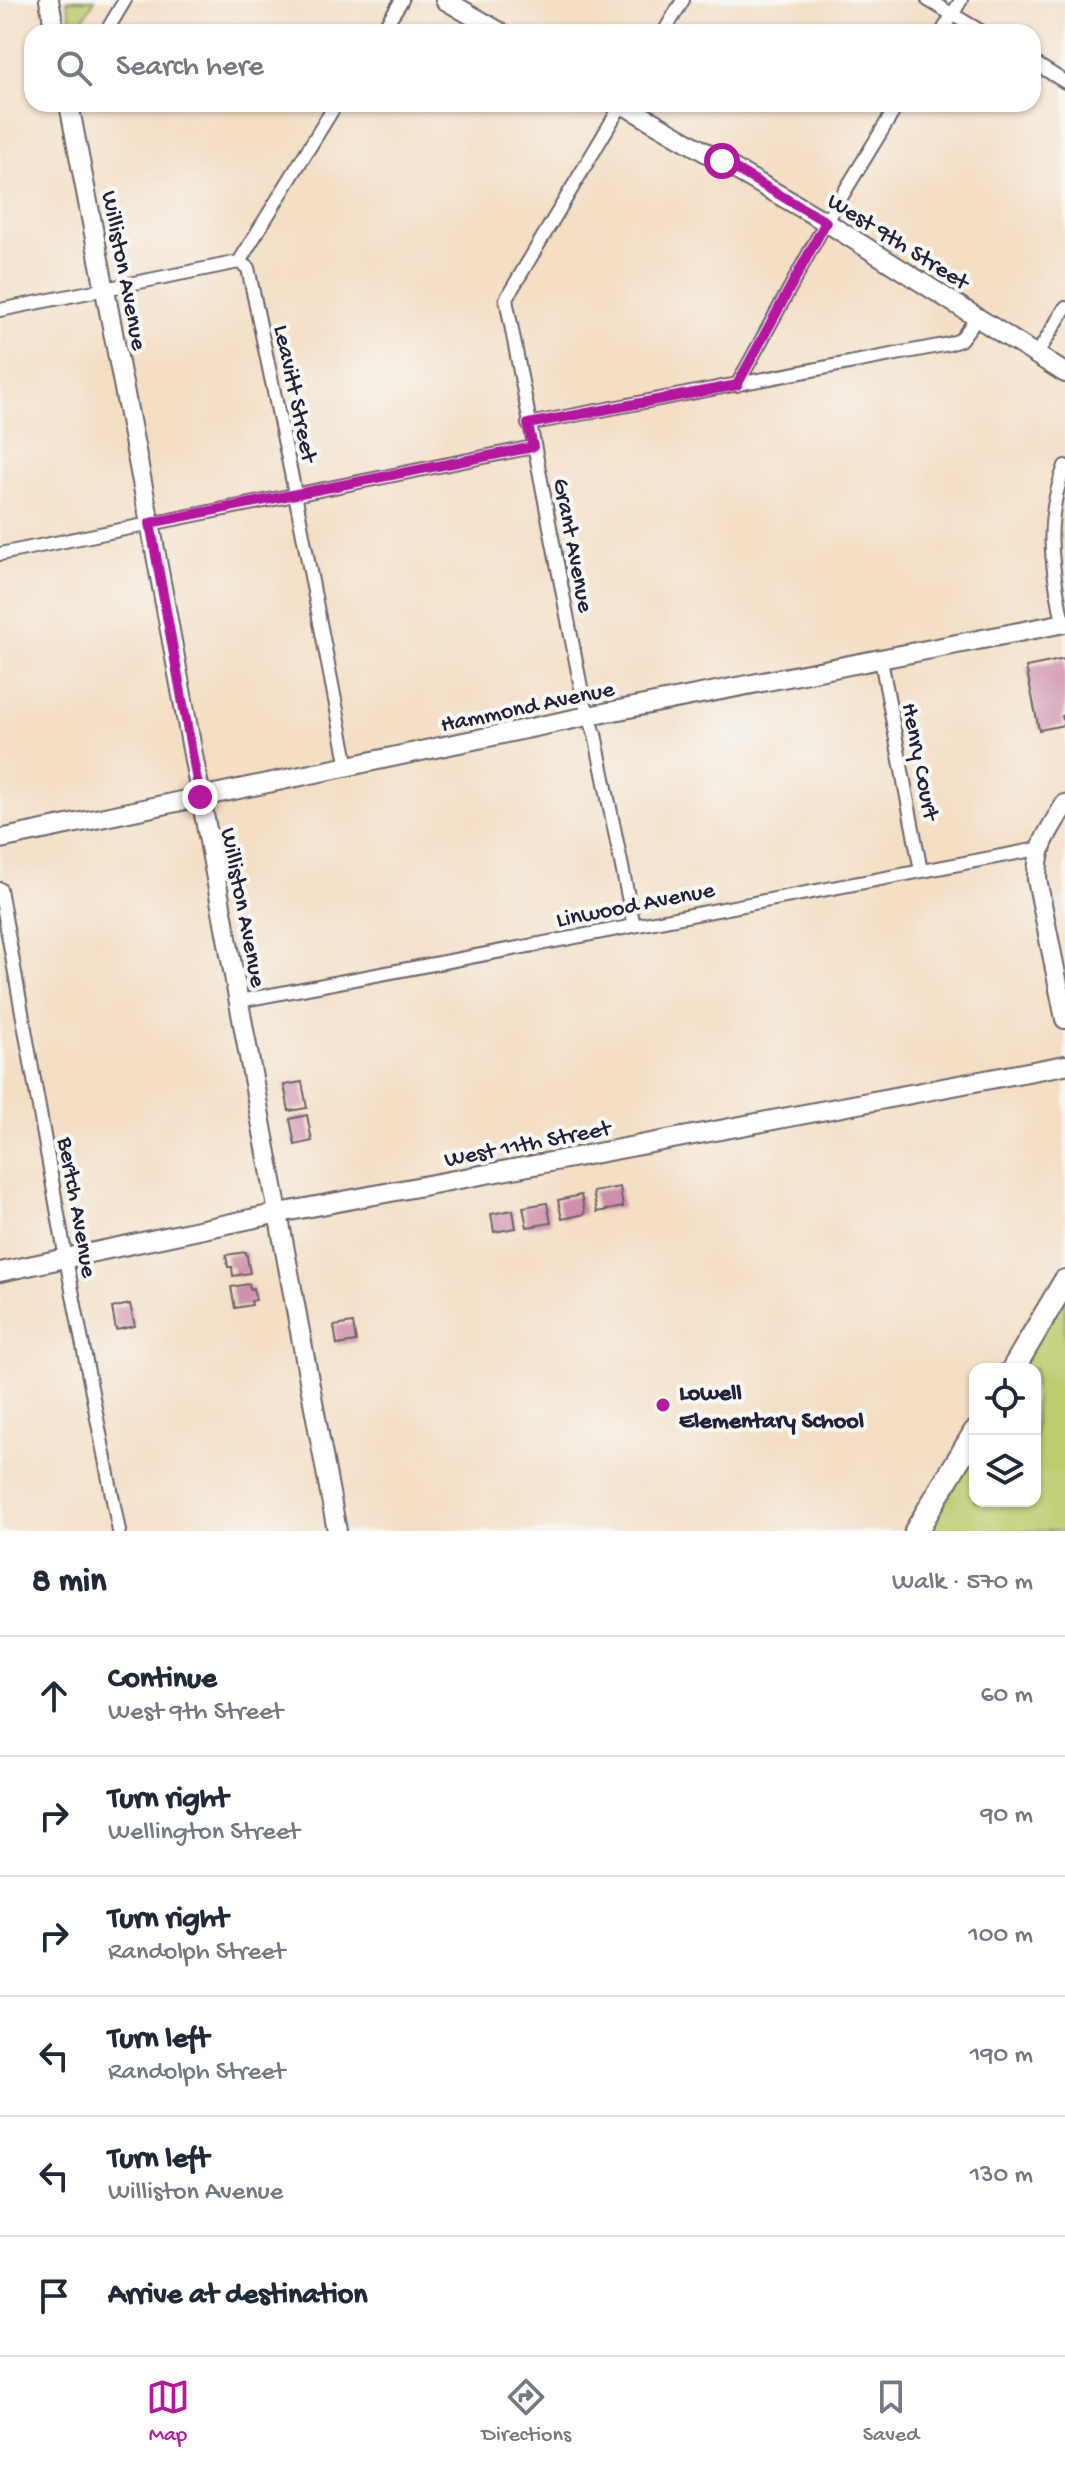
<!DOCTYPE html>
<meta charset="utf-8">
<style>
:root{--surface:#fff;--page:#f6f6f7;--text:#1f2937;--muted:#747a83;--line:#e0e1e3;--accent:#b5179e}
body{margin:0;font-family:"Gochi Hand",sans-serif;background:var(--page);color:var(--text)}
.controls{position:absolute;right:24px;bottom:24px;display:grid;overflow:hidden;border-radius:16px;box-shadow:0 2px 6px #0004}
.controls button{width:72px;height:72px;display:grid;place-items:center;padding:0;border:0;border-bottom:2px solid var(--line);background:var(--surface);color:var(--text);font:40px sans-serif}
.stop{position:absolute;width:24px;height:24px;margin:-18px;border:6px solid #b5179e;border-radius:50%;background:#fff}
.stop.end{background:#b5179e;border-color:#fff;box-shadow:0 2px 8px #0008}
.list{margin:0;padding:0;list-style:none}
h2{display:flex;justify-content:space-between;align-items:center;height:104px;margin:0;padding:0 32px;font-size:34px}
h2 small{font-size:26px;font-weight:400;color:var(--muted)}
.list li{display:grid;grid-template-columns:52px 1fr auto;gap:24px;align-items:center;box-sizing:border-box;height:120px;padding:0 32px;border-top:2px solid var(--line)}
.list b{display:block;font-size:30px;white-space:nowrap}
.list p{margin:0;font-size:26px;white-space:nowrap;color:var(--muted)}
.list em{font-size:26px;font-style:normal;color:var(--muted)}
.icon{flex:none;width:44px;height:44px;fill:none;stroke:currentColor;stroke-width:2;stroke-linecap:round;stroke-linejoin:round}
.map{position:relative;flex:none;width:1065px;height:1531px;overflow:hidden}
.search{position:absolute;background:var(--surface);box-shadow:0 2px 6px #0004;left:24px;right:24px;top:24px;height:88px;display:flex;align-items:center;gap:20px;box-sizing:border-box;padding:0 28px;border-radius:24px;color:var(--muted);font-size:30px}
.sheet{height:824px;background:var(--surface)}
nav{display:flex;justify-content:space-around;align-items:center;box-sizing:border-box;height:112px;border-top:2px solid var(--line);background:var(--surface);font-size:22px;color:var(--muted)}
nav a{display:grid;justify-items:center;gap:4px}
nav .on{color:var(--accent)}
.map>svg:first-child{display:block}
</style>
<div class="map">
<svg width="1065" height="1531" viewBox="0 0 1065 1531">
<rect width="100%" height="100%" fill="#f6f6f2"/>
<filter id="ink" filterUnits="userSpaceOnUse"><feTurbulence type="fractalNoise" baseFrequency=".0125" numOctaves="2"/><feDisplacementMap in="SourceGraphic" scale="16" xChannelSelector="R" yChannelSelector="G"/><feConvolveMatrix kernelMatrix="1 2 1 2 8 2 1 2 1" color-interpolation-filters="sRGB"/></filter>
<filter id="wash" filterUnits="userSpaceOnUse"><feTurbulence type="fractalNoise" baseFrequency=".006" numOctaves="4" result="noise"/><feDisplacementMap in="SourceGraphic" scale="32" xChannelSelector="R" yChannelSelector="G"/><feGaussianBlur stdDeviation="1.8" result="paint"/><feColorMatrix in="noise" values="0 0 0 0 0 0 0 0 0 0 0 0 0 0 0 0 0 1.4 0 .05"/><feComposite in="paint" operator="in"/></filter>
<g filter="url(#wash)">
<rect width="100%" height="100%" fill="#f4dec4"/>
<path fill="#bdcc6e" stroke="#707754" stroke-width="2" d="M67 0H95L75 32H73Z
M1065 1281V1531H916L975 1432V1501H1035V1369H1012Z"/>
<g id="blocks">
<path fill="#cf8eac" d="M1065 659V715L1062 716 1064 725 1039 730 1026 667Z
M302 1082 307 1108 289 1111 284 1085Z
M307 1115 312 1141 295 1145 290 1119Z
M620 1187 623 1207 597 1212 593 1192Z
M581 1195 585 1214 562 1219 558 1200Z
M547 1203 551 1223 527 1227 523 1207Z
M513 1210 516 1228 494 1232 491 1214Z
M246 1252 250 1273 233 1276 232 1267H228L226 1255Z
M249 1284 250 1289 253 1288 256 1300 251 1301 252 1305 235 1308 231 1287Z
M130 1304 135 1326 116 1330 112 1308Z
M353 1323 356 1342 337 1345 334 1326Z"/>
</g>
</g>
<g filter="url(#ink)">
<use href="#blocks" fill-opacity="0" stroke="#6c646b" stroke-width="2"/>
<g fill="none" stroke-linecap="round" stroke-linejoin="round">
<defs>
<path id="street" d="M928 0 982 32
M106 32 125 0
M381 32 402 0
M664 32 683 0
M942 32 961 0
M1033 62 1065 82
M622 104 506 299 583 698 595 734 634 926
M239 262 248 268 291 473 348 767
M239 262 336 104
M0 310 239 262
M1036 356 1065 308
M737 385 826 222 898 104
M528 424 949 344 960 340 978 317
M0 554 533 447
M1063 623C1052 564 1043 524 1065 466
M881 660 921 871
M0 889 66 1259 119 1531
M239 1001 1038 849"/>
<path id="secondary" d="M49 0 55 32
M445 0 500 32
M69 104 153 539 337 1531
M622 104 826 222 1065 373
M1065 804C1048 833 1037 844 1037 879L1065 1019
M0 839 588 716 1065 623
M0 1272 279 1213 1065 1065"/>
<path id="highway" d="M1013 1369 1065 1281
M916 1531 975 1432"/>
</defs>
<use href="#street" stroke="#6c646b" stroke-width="16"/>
<use href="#secondary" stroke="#6c646b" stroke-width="22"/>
<use href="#highway" stroke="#6c646b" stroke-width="26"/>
<use href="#street" stroke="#fff" stroke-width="12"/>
<use href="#secondary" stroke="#fff" stroke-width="18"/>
<use href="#highway" stroke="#fff" stroke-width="22"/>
</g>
</g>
<g fill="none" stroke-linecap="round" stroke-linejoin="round" filter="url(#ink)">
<path stroke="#b5179e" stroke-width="10" d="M200 797 150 523 533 447 528 424 737 385 826 222 722 161"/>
</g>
<circle fill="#b5179e" stroke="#f6f6f2" stroke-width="3" cx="663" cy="1405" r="8"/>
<g text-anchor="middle" stroke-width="8" stroke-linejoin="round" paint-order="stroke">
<g font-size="24" fill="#22223b" stroke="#f6f6f2">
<text transform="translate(899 240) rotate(32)" y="8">West 9th Street</text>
<text transform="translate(126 270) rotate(79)" y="8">Williston Avenue</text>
<text transform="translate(297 393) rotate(78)" y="8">Leavitt Street</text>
<text transform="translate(575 545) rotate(79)" y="8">Grant Avenue</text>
<text transform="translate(527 705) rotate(-12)" y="8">Hammond Avenue</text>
<text transform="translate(922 761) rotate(79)" y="8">Henry Court</text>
<text transform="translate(635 903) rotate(-11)" y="8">Linwood Avenue</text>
<text transform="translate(245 907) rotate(79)" y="8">Williston Avenue</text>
<text transform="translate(527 1142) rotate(-11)" y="8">West 11th Street</text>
<text transform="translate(79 1207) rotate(80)" y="8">Bertch Avenue</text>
</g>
<g font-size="24" font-weight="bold" fill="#22223b" stroke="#f6f6f2" text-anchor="start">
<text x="679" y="1399">Lowell<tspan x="679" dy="28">Elementary School</tspan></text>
</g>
</g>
</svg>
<div class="controls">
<button><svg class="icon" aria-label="locate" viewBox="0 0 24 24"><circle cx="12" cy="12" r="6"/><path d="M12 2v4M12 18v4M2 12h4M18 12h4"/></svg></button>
<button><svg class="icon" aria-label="layers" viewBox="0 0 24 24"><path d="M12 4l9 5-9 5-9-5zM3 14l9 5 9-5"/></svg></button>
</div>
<div class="stop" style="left:722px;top:161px"></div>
<div class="stop end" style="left:200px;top:797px"></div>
<div class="search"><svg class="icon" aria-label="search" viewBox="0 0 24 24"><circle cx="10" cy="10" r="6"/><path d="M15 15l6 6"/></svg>Search here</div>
</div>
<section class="sheet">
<h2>8 min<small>Walk · 570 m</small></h2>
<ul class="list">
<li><svg class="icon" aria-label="ahead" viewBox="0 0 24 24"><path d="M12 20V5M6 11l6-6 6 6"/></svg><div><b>Continue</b><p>West 9th Street</p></div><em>60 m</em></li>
<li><svg class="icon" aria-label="right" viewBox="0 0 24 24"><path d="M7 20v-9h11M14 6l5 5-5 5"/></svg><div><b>Turn right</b><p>Wellington Street</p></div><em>90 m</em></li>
<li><svg class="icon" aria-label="right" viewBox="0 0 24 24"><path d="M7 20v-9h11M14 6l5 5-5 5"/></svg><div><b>Turn right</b><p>Randolph Street</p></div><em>100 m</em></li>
<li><svg class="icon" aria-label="left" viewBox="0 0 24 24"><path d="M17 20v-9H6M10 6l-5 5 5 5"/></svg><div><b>Turn left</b><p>Randolph Street</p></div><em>190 m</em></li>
<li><svg class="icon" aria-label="left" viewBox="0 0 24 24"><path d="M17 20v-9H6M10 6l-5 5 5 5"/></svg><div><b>Turn left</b><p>Williston Avenue</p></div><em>130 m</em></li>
<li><svg class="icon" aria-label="arrive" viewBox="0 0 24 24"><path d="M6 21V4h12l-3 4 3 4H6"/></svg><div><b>Arrive at destination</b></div></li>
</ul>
</section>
<nav>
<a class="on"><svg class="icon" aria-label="map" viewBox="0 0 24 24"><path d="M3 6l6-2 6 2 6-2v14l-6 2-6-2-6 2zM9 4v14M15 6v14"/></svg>Map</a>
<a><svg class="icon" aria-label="directions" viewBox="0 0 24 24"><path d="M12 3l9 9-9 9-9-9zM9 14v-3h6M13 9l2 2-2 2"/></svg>Directions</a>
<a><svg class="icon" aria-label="saved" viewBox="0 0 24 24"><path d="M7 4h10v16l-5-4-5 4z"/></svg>Saved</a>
</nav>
